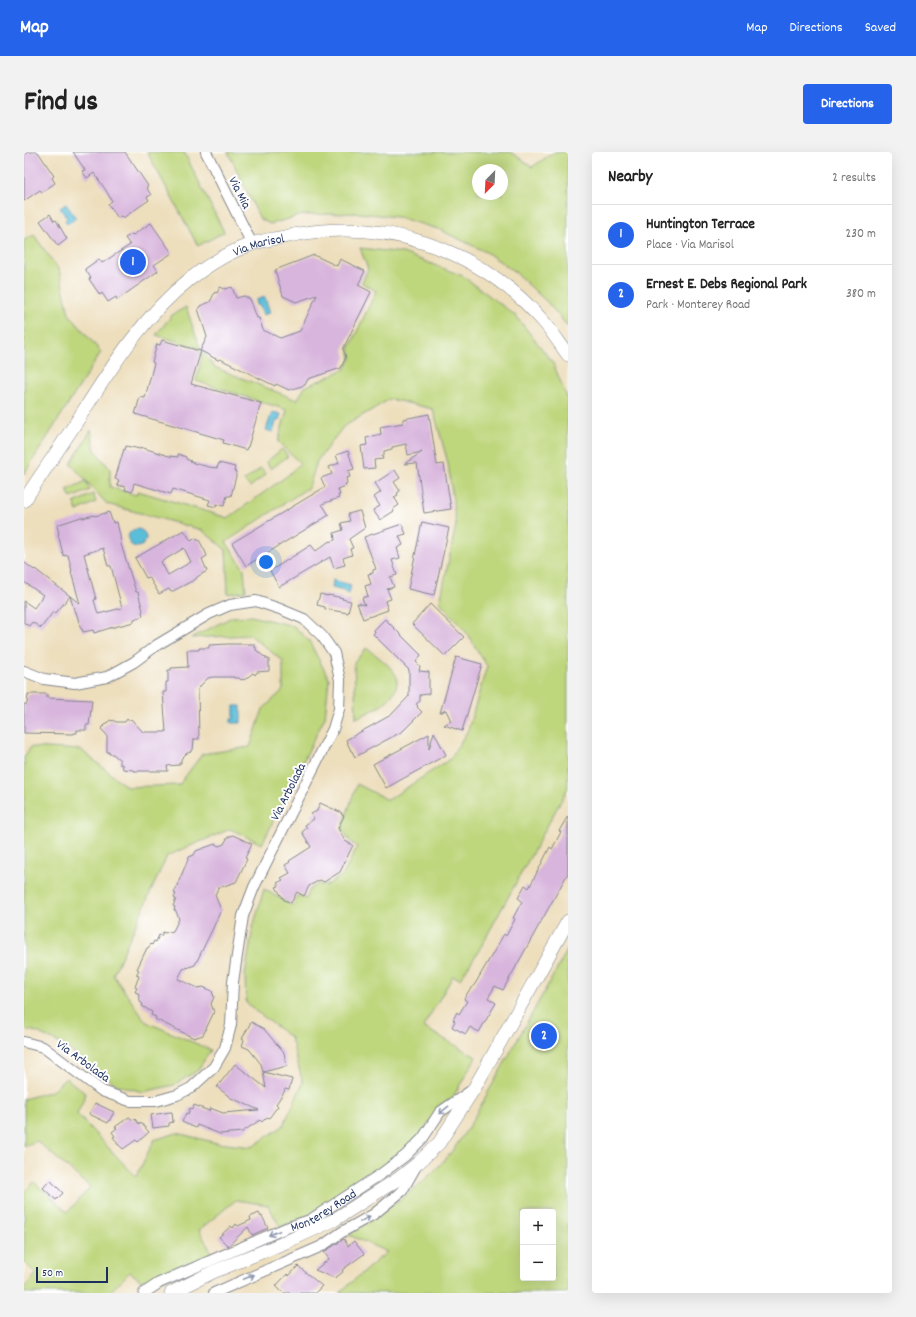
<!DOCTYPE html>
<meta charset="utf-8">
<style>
:root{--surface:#fff;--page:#f2f2f2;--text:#222;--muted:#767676;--line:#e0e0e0;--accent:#2563eb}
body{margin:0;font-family:Dekko,sans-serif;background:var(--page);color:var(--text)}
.controls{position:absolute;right:12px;bottom:12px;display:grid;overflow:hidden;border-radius:4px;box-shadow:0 4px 16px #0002}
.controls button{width:36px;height:36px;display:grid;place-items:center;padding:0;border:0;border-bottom:1px solid var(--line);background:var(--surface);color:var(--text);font:20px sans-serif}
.compass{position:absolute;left:448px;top:12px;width:36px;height:36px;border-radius:50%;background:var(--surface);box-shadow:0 4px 16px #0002;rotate:204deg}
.scale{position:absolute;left:12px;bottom:10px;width:72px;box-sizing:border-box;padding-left:4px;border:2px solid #1b2f5e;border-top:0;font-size:11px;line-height:14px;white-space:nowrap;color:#1b2f5e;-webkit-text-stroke:3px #fff;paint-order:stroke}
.you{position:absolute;left:242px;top:410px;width:14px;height:14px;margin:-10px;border:3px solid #fff;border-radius:50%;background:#1a73e8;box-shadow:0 0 0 6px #1a73e833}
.badge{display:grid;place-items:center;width:26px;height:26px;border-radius:50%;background:var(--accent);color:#fff;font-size:13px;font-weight:700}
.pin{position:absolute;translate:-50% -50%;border:2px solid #fff;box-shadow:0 1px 4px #0006}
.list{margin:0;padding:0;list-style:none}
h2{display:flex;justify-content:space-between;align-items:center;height:52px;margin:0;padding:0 16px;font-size:17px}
h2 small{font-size:13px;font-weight:400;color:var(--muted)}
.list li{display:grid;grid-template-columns:26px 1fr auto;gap:12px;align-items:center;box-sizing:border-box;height:60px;padding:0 16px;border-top:1px solid var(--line)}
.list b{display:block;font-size:15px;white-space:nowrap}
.list p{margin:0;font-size:13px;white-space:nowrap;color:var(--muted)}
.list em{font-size:13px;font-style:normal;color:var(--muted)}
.map{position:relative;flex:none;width:544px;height:1141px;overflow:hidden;border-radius:4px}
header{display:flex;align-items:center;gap:24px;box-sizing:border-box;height:56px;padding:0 20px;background:var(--accent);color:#fff}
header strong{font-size:19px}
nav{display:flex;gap:22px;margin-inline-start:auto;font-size:14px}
.intro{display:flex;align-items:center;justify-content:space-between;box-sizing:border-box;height:96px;padding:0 24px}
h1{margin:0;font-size:28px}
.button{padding:10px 18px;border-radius:4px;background:var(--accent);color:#fff;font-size:14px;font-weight:700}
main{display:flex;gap:24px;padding:0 24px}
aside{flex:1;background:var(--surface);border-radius:4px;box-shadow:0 4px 16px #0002}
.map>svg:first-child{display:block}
</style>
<header>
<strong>Map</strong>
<nav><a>Map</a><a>Directions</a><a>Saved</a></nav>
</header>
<div class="intro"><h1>Find us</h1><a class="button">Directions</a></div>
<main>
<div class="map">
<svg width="544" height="1141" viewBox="0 0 544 1141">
<rect width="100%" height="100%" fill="#fff"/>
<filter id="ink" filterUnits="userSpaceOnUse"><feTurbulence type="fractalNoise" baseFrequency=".025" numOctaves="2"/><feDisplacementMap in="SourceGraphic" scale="8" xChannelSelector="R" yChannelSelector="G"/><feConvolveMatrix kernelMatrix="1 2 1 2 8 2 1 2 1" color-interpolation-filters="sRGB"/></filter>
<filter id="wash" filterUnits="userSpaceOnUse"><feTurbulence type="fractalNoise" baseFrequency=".012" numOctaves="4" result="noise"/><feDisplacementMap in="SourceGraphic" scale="16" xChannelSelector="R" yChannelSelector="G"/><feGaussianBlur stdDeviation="0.9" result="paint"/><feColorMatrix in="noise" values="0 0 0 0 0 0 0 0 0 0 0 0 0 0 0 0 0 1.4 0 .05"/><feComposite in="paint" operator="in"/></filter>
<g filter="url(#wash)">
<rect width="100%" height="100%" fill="#eddebc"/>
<path fill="#bed67b" stroke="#6c826c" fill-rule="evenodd" d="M123 0H160L200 80 174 94Z
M204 0H487L508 15 530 0H544V175L524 151 491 120 462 100 414 77 373 65 335 61 279 63 246 72 236 67ZM454 18H478V42H454Z
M10 83 35 118 45 162 77 200 0 322V88Z
M336 96 379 101 439 124 492 164 529 211 544 248V636L454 800 436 827 429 824 399 875 452 905 429 945 421 950 415 956 402 975 387 993 350 1021 282 1065 256 1075 244 1053 212 1048 175 1078 190 1105 124 1134 106 1120 85 1141H0V1136L12 1122 0 1110V1040L10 1030 44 1060 66 1035 13 989 0 994V947L28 939 42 926 62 942 53 962 112 1025 130 988 153 981 193 991 228 995 259 974 279 931 267 886 222 851 221 823 229 775 240 737 269 754 274 743 282 747 286 737 294 732 301 734 319 723 333 695 325 688 318 676 333 632 364 648 426 607 444 578 463 514 442 480 416 450 432 373 424 311 409 257 366 247 319 275 293 309 285 335 202 390 220 417 222 439 204 442 202 398 178 378 83 352 47 312 67 278 71 298 86 317V335L112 343 114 339 204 366 263 324 276 311 254 290 263 258 172 229 178 205 172 195 132 183 148 163 162 155 176 196 190 215 273 248 281 235 321 217 327 206 325 197 352 139 338 131 344 117Z
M258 297 264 304 247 317 242 310Z
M237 316 242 322 226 335 220 329Z
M62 329 66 338 47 346 43 338Z
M69 342 72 350 53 359 50 351Z
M227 464 270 474 285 489 305 527 301 565 238 692 206 677 143 704 89 823 122 870 187 898 173 919 150 933 119 940 93 933 37 892 13 880 0 877V605L7 595 57 598 103 635 155 633 178 602 226 595 239 557 259 538V509L226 483 167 486 208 465Z
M342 496C352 503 365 512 372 523 374 528 373 533 371 538 363 554 347 559 332 566L330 511Z
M544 797V1141H315L363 1100 325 1083C355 1062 388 1042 414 1015 427 1002 437 987 447 971ZM499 1060H529V1126H499Z"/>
<path fill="#5abed8" stroke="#3a769b" d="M42 52 52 66 43 72 41 68 43 66 36 56Z
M241 145 246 161 239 163 235 153H233L232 148Z
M248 260 257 262 255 268 253 267 249 280 242 278Z
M104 386a9 9 0 1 1 18 0a9 9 0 1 1-18 0Z
M309 428 327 433 325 442 320 440V439L308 436Z
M210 554H217V571H207V567H210Z"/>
<g id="blocks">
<path fill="#d8b5dd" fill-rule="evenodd" d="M4 0H14L30 24 28 26 31 31 18 40 16 38 0 49V3Z
M49 0H101L124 34 122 35 127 43 123 45 125 48 99 66 97 64 94 66 84 52 88 49 81 37 70 21 63 26 58 19 61 18Z
M26 62 30 69 32 68 43 87 34 94 16 69Z
M127 71 148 101 130 113 134 119 93 148 92 145 84 150 78 141 76 143 65 127 67 126 61 117 75 107 78 111 106 93 101 86 108 82 109 83Z
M290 103 313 114 316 107 341 119 334 133 347 140 319 197 322 205 317 216 284 227 281 233 265 238 252 232 251 234 196 207 194 208 177 199 167 232 237 251 224 295H223L222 298 199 291 200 288 111 262 116 245 121 246 130 211 128 210 133 192 136 193 138 188 176 199 183 185 174 157 176 154 186 150 191 140 193 141 196 135 201 137 208 135 212 146 220 144 226 147 233 166H235L239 178 256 186 276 179 293 143 272 150 259 144 251 118Z
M405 262 413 313 420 312 427 357 400 361 393 311 380 312 398 300 384 303 382 292 368 295V297L360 299V304H358L359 307 350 308 351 316 340 317 337 294 343 293 342 286 357 282 356 275 379 271V267Z
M102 294 116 297V295L145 304 154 305V302L162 305V307L167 309 166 310 185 315 193 316 195 311 211 315 210 319 212 320V324L207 344H203L200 354 192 352V355L184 353 186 348 149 337 147 342 110 331 108 340 101 338 102 335 93 333 95 328 91 327 100 297 101 298Z
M324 299 330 317 324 319 326 325 322 326 323 331 321 332 322 334 314 337 316 343H314L315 346 298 352 305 363 222 414 208 391 301 335 297 326 308 322 305 315 315 311 312 303Z
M371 318 376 326 370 330 376 339 373 341 374 343 370 345 375 353 369 357 370 359 356 368 349 358 356 354 350 345 357 340 351 331Z
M335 359H336L341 376 325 387 329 396 326 397 328 403 319 406 321 413 310 416 306 405 255 435 246 419 287 393 292 399 304 390 311 388 310 381 319 378 317 371 326 369 324 362Z
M85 360 89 371 93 370 96 384 97 392 112 440H114L119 459 118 460 119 464 110 467V470L86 476 70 481 69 478 59 480 58 477H57L52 460 51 461 46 444 56 452 47 420 48 419 44 403 40 404 39 402 34 382H35L33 373 57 365 59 366 70 363 71 364ZM79 396 84 414H87L98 456 74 462 70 448 72 447 60 402Z
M398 370 425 376 410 443 384 437Z
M378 372 382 382 375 384 379 393 373 396 376 406 368 408 373 423 366 425 370 435 363 437 367 447 361 449 364 458 339 467 333 451 341 453 338 446 344 444 341 434 347 432 344 422 349 421V418L352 417 340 385Z
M160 378 167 389 172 386 173 388H175L181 399 183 404 178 407 183 419 173 425 172 427 147 440 145 437 135 442 125 425 122 426 111 406ZM160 396 167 410 144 423 137 410Z
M0 410 10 418 11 417 46 444 31 462 29 460 17 476 8 470 5 474 0 471V449L10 456 19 443 0 430Z
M296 442 304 444V443L319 446 318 447 327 449 324 461 301 457V455L293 453Z
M406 452 440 485 421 504 388 472Z
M361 467 397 503 392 510 396 514 395 519 405 520V542L396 543V549L392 552 394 554 393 555 398 560 379 579 331 605 328 599H327L322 588 367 563 385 544V518L349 482 351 480 350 478Z
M204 492H230V495H232V498L239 504 242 505V507H245V519L233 520 231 523 229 521 220 528 219 527 217 528 215 526H210V525H189L184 526 178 532 174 537 175 587H170L169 598H167V600L163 601 157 607V611H155V613L143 614 144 619H110L109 618 99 617 98 612 96 613V608L89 602H85V600H83V583L77 577 86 568 88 569 89 568 92 570H101L103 567 105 569 107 567 119 580H142L139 540H142V530H144V518H147V516L164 515 163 498H175V496H185V493Z
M432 505 458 512 438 579 420 573 427 569 422 558 416 561Z
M4 542H23V546L68 548 65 573H62V578H53V581H50V582L0 581V552H3Z
M410 580 422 603 362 636 349 612 405 582V597Z
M296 651 318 661 317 662 320 664 314 676 321 689 329 693 316 720 300 730 296 728 285 734 280 744 273 740 267 751 260 748 252 735 255 734 253 731 259 728 257 726 266 721 261 713 266 710 265 709 287 695 278 680 283 676 281 673 290 667 287 662 293 659Z
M544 664V721L479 838 471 834 464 846 472 851 455 880 446 875 442 882 428 875 431 869 429 868 433 860 435 862 443 849 440 847 444 840 451 832 480 782 482 784 489 771 491 767 489 766 498 749 494 746 501 733 505 736 526 695 528 697 537 680 535 679Z
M209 683 228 692 221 706 223 707 212 730 194 736 191 743 197 758 189 776 171 813 159 817 154 827 174 836 179 835 188 839 190 845 187 852 190 860 179 883 170 886 131 867 132 865 127 863 128 860 118 854 119 852 116 850V848L114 841 111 840 113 836 111 835 115 824 112 823 115 818 113 817 123 796H124L127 792 128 793 130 789 132 790 135 783 137 784 139 780 141 781 149 779 155 767 152 759 150 758 151 755 149 754 152 747 150 746 152 742 150 741 165 705 170 703 172 699 191 692 195 694 200 692 204 685Z
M227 870 240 877 249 888 260 901 263 914 239 920 237 912 225 897 218 894 220 888 218 887Z
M211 912 242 936 239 920 268 927 265 938 261 937 260 940 252 952 254 954 245 966 243 965 238 970 236 968 218 980 196 982 173 973 172 976 158 970 162 961 164 962 166 956 169 957 170 953 185 959 186 956 199 961 235 958 207 946 193 935Z
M71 951 90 960 84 971 65 962Z
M146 960H148L149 970 145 971V974L129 976 127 963Z
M105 965 109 968 111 967 115 972 116 970 125 980 114 990 112 988 99 997 95 993 93 992V990L89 985 91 984 88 980 93 976 91 975Z
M26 1028 39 1041 32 1048 19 1036Z
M235 1061 237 1065 238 1064 244 1076 228 1083 224 1075 204 1094 195 1085 207 1074 209 1076 212 1072 214 1074 227 1068 226 1065Z
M320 1087 324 1094 330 1089 340 1102 318 1118 319 1120 311 1126 291 1118 305 1107 300 1100Z
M274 1114 298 1134 291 1141H259L252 1134 263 1122 265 1124Z"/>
</g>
</g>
<g filter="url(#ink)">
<use href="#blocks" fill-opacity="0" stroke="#84868d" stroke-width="1"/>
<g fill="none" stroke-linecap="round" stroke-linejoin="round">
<defs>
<g id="minor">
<path d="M182 0 228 92"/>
<path d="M0 519 20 527 51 531 83 525 110 510 133 493 185 462 206 453 232 449 256 457 280 467 298 484 310 501 316 528 315 557 309 577 230 735 219 764 209 830 207 873 201 896 190 915 167 936 153 943 132 949H106L78 939 19 895 0 890"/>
<path id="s1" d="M120 1141 135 1131 262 1076 286 1068 357 1022 381 1004 399 986 416 960 448 938"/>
<path d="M190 1141 298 1094 318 1080 350 1062 378 1039 391 1016"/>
</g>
<g id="tertiary">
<path id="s2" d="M0 349C18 321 37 294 55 266 87 216 119 164 166 127 184 113 207 99 228 92 238 88 250 87 260 85 356 63 454 95 519 169 528 179 536 192 544 203"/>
<path d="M147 1141 189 1120 262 1090 310 1068 374 1027 394 1011 415 991 451 935 544 769"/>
</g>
</defs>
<use href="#minor" stroke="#84868d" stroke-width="12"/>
<use href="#tertiary" stroke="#84868d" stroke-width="14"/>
<use href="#minor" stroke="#fff" stroke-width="10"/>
<use href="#tertiary" stroke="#fff" stroke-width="13"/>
</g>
<defs><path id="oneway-shaft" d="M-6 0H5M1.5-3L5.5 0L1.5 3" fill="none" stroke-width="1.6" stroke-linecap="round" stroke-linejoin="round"/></defs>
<g stroke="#8d97ae">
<use href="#oneway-shaft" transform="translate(420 958) rotate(141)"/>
<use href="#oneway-shaft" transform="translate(341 1067) rotate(-29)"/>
<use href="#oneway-shaft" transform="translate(250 1081) rotate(157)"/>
<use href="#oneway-shaft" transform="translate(225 1125) rotate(-23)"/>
</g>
</g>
<g text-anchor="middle" stroke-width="4" stroke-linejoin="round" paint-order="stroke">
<g font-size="13" fill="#1b2f5e" stroke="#fff">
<text transform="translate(217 40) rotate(63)" y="5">Via Mia</text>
<text dy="5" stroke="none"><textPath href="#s2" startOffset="356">Via Marisol</textPath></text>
<text transform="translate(263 639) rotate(-63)" y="5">Via Arbolada</text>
<text transform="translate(60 908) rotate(36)" y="5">Via Arbolada</text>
<text dy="5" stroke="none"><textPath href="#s1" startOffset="198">Monterey Road</textPath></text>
</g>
</g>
</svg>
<div class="controls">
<button>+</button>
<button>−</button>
</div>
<svg class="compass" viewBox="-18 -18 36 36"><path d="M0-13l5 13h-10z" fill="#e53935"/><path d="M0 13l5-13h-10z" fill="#767676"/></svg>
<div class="scale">50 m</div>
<div class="you"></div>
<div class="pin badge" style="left:109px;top:110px">1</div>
<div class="pin badge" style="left:520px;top:884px">2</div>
</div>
<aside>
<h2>Nearby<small>2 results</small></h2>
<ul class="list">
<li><span class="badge">1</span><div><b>Huntington Terrace</b><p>Place · Via Marisol</p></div><em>230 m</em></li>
<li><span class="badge">2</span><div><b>Ernest E. Debs Regional Park</b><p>Park · Monterey Road</p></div><em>380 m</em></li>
</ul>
</aside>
</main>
